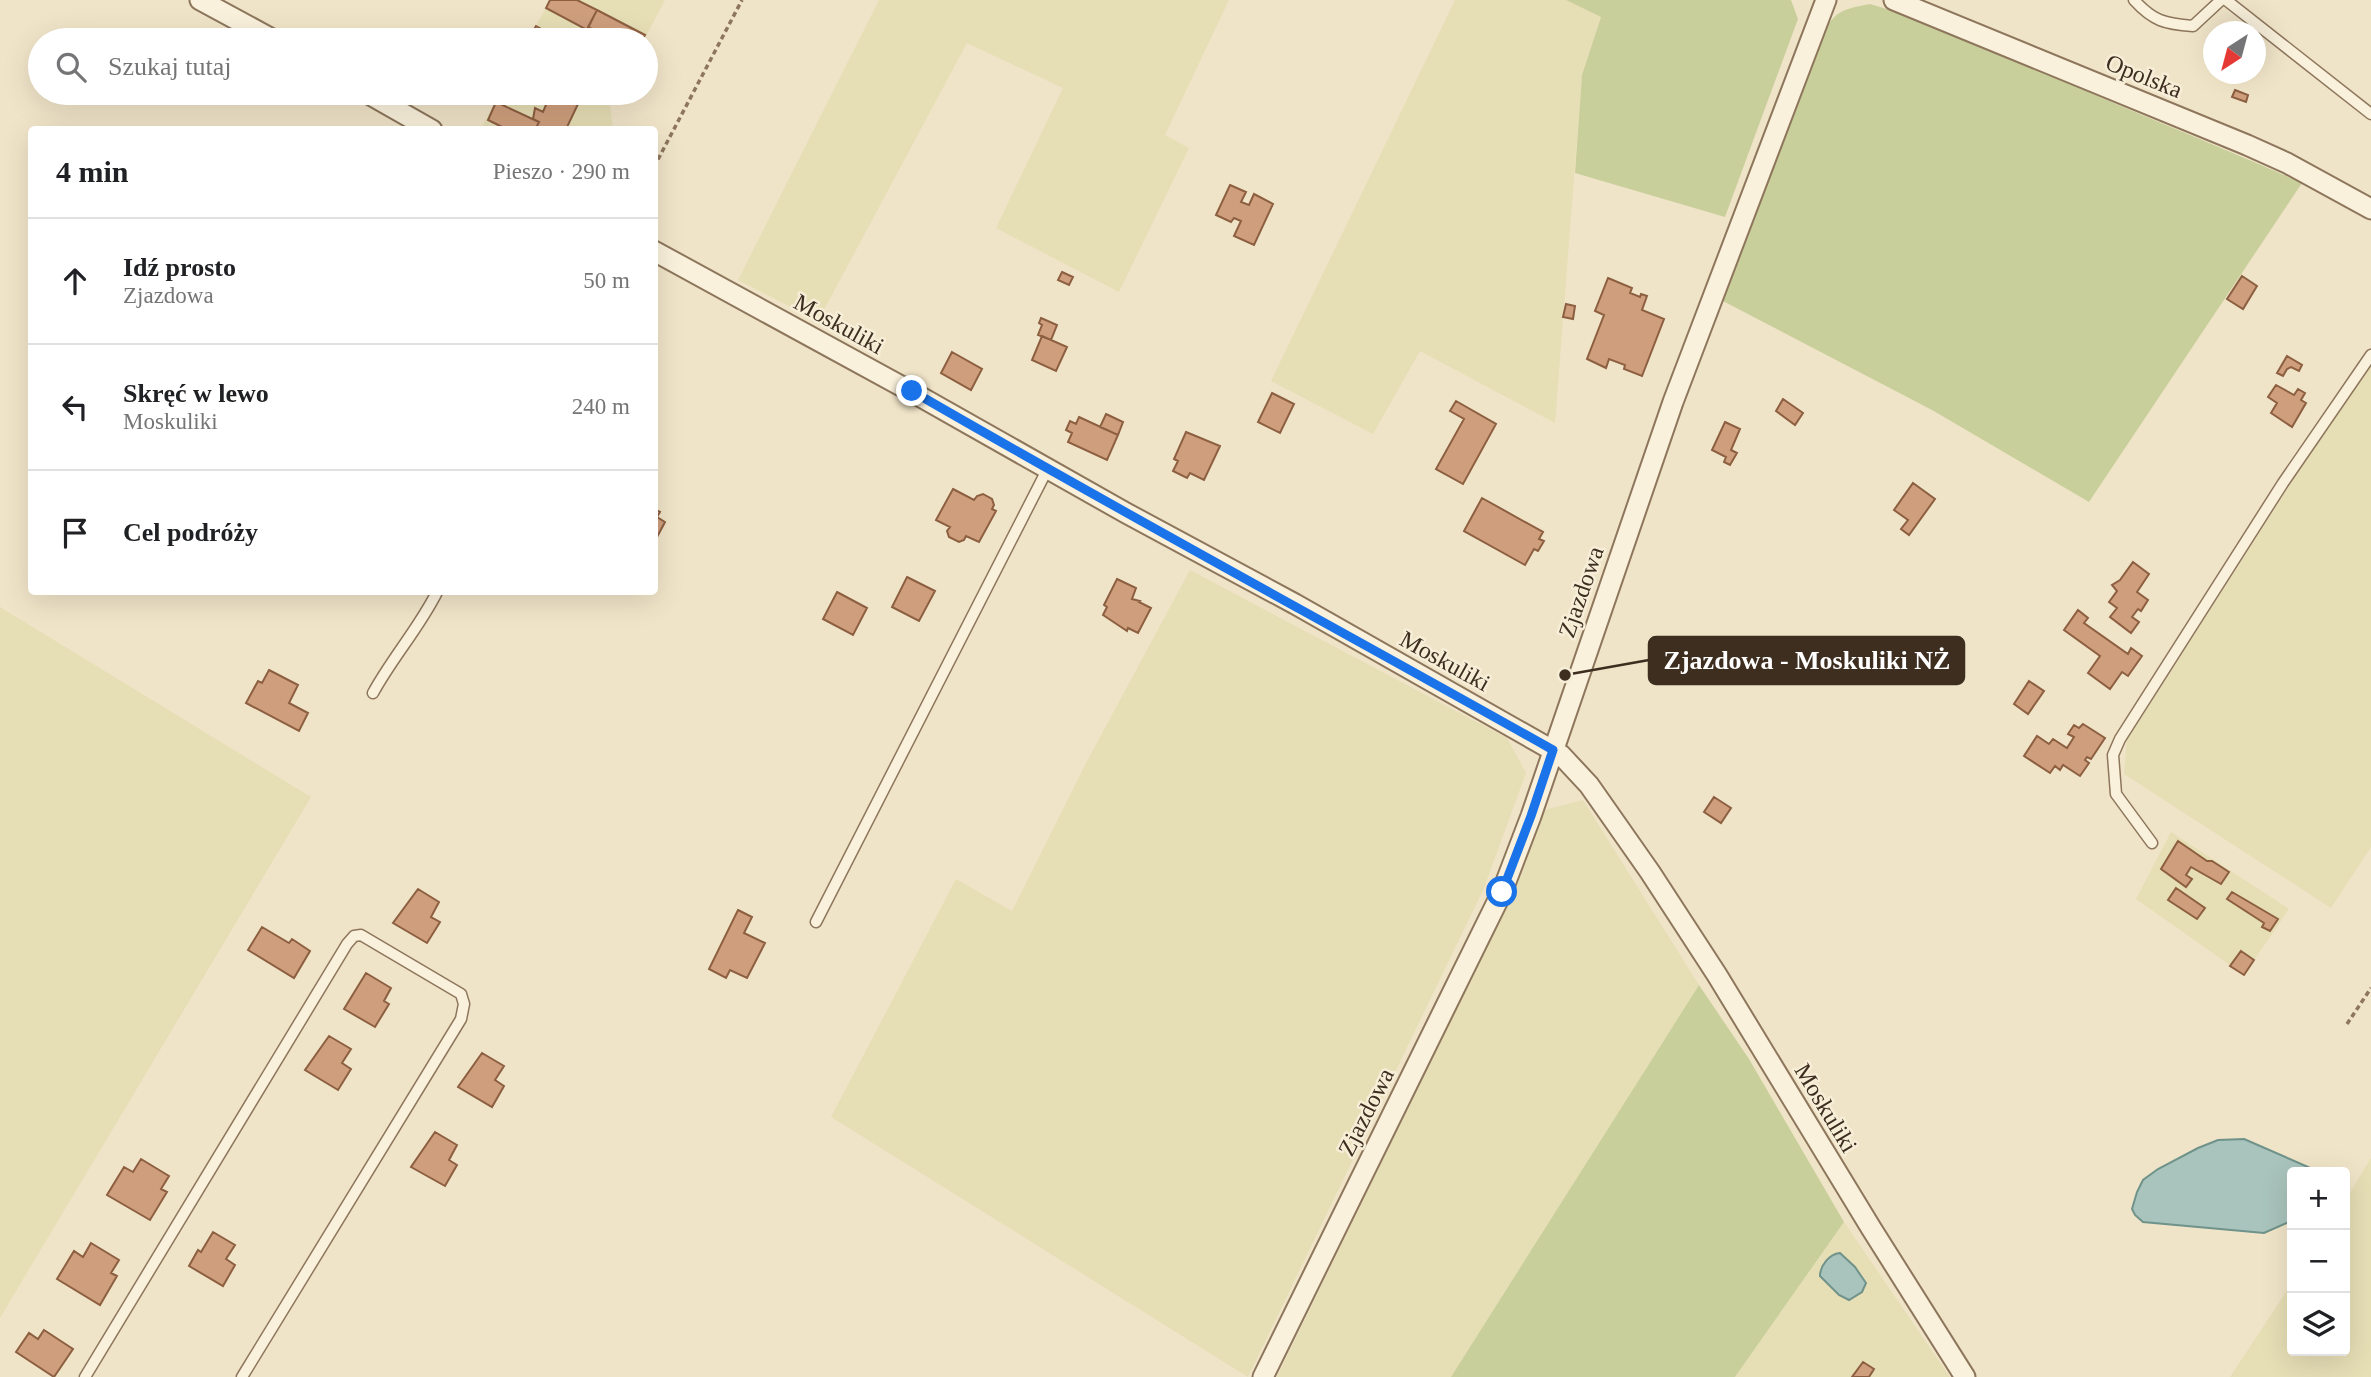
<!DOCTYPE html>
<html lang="pl">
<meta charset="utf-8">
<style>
:root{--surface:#fff;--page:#f2f2f2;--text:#202124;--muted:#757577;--line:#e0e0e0}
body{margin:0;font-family:Georgia,serif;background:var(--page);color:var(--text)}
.controls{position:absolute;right:21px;bottom:21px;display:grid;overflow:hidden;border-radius:7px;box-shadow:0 7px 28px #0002}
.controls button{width:63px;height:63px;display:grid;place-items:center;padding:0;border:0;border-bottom:2px solid var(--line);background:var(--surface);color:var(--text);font:35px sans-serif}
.compass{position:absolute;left:2203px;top:21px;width:63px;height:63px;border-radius:50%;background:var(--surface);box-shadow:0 7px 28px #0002;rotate:216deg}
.stop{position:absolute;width:21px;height:21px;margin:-16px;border:5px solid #1a73e8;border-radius:50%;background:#fff}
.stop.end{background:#1a73e8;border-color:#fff;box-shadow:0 2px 7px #0008}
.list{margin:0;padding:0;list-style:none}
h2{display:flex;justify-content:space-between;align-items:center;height:91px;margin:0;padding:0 28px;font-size:30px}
h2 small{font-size:23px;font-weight:400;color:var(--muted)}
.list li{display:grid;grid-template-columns:46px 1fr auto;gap:21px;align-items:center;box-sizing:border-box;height:126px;padding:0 28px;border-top:2px solid var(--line)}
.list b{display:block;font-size:26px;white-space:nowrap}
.list p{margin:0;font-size:23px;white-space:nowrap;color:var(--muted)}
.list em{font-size:23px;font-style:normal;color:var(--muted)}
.icon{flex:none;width:38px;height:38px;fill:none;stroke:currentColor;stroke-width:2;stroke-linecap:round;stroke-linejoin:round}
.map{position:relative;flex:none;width:2371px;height:1377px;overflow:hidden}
.search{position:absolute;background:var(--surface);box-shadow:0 7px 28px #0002;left:28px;top:28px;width:630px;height:77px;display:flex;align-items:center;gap:18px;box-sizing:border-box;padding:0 24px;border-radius:38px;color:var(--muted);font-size:26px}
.panel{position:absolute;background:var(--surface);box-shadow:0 7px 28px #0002;left:28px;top:126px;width:630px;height:469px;border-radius:7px}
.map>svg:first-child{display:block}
</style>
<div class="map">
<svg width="2371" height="1377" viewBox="0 0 2371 1377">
<rect width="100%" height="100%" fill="#f0e4c8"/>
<path fill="#e6deb5" d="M550 0H665L644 40H528Z
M879 0H1229L1165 135 1189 148 1119 292 996 228 1063 88 967 43 818 321 738 280Z
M1455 0H1566L1601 17 1582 75 1555 423 1420 351 1373 434 1271 381Z
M500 93H615L610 104 613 129 480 130Z
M2371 358V847L2331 908 2124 774 2127 740Z
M1190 570 1507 738 1526 773 1484 888 1248 1377 831 1117 956 879 1012 911 1085 765Z
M0 607 311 797 0 1318Z
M1583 800 1699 985 1451 1377H1277L1512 894 1544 810Z
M2171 832 2289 909 2244 975 2136 899Z
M2371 1158V1377H2230L2292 1283V1351H2345V1201Z
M1844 1222 1950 1377H1735Z"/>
<path fill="#c9cf9b" d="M1566 0H1791L1798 19 1725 217 1575 173 1582 75 1601 17Z
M1870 4C1937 23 2002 56 2067 83 2145 117 2224 148 2302 183L2089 502 1932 410 1721 300 1820 39C1835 11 1839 10 1870 4Z
M1699 985 1749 1059 1844 1222 1735 1377H1451Z"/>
<path fill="#a9c4bc" stroke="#6f938a" stroke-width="2" d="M2244 1139 2315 1170 2316 1172H2292L2291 1221 2264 1233 2143 1222 2135 1215 2132 1209 2137 1192 2143 1180 2158 1169 2198 1148 2218 1140Z
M1840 1253 1855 1267 1866 1283 1862 1292 1849 1300 1839 1295 1820 1276C1820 1266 1829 1254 1840 1253Z"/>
<path fill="#cf9f7d" stroke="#8d5f41" stroke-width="2" d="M550 0H577L597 10 587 30 546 8Z
M597 10 645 35 642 40H613L588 27Z
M536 26 550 34 547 40H528Z
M2235 90 2248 95 2246 102 2232 97Z
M551 93 578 104 567 127 572 130H535L539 122 533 119 535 108 543 112Z
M496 102 539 122 535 130H508L488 120Z
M1230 185 1246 192 1241 202 1249 205 1254 194 1273 204 1254 245 1234 236 1241 221 1234 218 1231 222 1216 215Z
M1062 272 1073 277 1069 285 1058 280Z
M2242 276 2257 286 2243 309 2227 299Z
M1608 278 1632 288 1630 293 1640 297 1641 294 1647 296 1642 310 1664 319 1642 376 1624 369 1625 365 1609 359 1606 368 1587 359 1604 315 1595 311Z
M1566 304 1575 306 1573 319 1563 317Z
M1041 318 1057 325 1051 340 1038 335 1042 325 1039 323Z
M1042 336 1067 347 1056 371 1032 360Z
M952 352 982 369 971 390 941 373Z
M2287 356 2302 365 2299 371 2291 367 2287 369 2283 376 2277 373Z
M2276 385 2294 395 2298 389 2305 393 2301 400 2306 403 2292 427 2271 413 2277 403 2268 397Z
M1272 393 1294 404 1280 433 1258 422Z
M1783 399 1803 413 1795 425 1776 411Z
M1456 401 1496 424 1463 484 1436 469 1464 419 1450 411Z
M1106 414 1123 422 1118 435 1100 427Z
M1079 417 1118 435 1107 460 1068 442 1072 433 1066 430 1070 421 1076 424Z
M1725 422 1740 429 1731 450 1737 453 1730 465 1724 462 1726 457 1712 450Z
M1186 432 1220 446 1204 480 1190 473 1187 478 1173 471 1178 461 1174 459Z
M1913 483 1935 499 1909 535 1901 529 1908 520 1894 510Z
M953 489 974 500 977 496 983 494 992 499 994 505 992 509 996 511 979 542 966 536 964 540 959 542 949 537 947 531 950 527 936 520Z
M1482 498 1543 532 1539 539 1544 541 1538 551 1534 549 1525 565 1464 531Z
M654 509 660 512 657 517 665 522 656 539Z
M2133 562 2149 574 2137 592 2148 600 2141 611 2138 609 2132 617 2139 622 2131 633 2110 617 2117 608 2109 602 2117 591 2112 585 2120 580Z
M907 577 935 591 919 621 892 607Z
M1117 579 1136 588 1132 599 1140 601 1139 602 1151 608 1138 633 1128 628 1127 631 1103 615 1107 607 1104 605Z
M837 592 867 608 853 635 823 619Z
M2078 610 2088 618 2084 623 2128 654 2131 648 2142 656 2128 676 2122 672 2110 689 2088 673 2100 656 2064 630Z
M269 670 298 685 289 703 308 713 299 731 246 703 258 681 262 683Z
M2029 681 2044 691 2028 714 2014 704Z
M2083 724 2105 738 2091 759 2087 757 2085 760 2089 763 2080 776 2063 765 2060 770 2055 766 2050 773 2024 756 2037 736 2049 744 2053 739 2067 748 2074 737 2068 734 2074 725 2079 728Z
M1714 797 1731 808 1721 823 1704 812Z
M2178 841 2207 861H2212L2229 872 2221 884 2191 867 2186 875 2192 879 2186 887 2161 869Z
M2176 888 2205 908 2197 919 2168 900Z
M418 889 439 902 431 917 440 922 427 943 393 923Z
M2232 892 2278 919 2270 931 2262 927 2264 923 2227 899Z
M738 910 752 917 744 933 765 943 747 978 730 970 726 978 709 969Z
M262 927 289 943 292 939 310 951 294 978 248 950Z
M2241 951 2254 960 2244 975 2230 966Z
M366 973 391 988 384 1001 389 1004 375 1027 344 1009Z
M329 1036 351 1049 342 1063 351 1069 338 1090 305 1070Z
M482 1053 504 1066 495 1080 504 1086 492 1107 458 1087Z
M435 1132 457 1145 449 1160 457 1165 445 1186 411 1167Z
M141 1159 169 1176 161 1189 167 1192 150 1220 107 1195 124 1167 133 1172Z
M213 1232 235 1245 226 1259 235 1265 223 1286 189 1266 198 1250 201 1252Z
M91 1243 119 1260 111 1273 117 1276 100 1305 57 1279 74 1251 83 1257Z
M44 1330 73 1349 54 1377 16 1352 29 1333 38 1339Z
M1863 1362 1874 1369 1869 1377H1852Z"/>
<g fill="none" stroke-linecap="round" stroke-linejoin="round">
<defs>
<path id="lane" d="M2134 0C2153 21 2165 24 2193 26L2221 0
M2226 0 2371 114
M373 693C392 658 419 628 437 592
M2152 843 2116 794 2113 755 2120 739 2283 483 2371 355
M816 922 1047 470
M85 1377 347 944 354 936 361 935 461 994 464 1004 461 1019 242 1377"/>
<path id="street" d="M200 0 274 40
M1894 0 2247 145 2287 163 2371 209
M367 93 432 130
M654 251 912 392 1126 513 1295 604 1561 755 1589 785 1650 872 1717 975 1871 1228 1965 1377
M1263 1377 1502 892 1531 816 1673 402 1826 0"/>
</defs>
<use href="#lane" stroke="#8d765c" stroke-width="13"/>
<use href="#street" stroke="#8d765c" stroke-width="23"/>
<path stroke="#8d765c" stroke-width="3.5" stroke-dasharray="5 3.5" stroke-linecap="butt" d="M654 167 742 0
M2347 1024 2371 988"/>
<use href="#lane" stroke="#faf1dc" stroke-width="10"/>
<use href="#street" stroke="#faf1dc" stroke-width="19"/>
</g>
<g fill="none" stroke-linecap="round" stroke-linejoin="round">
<path stroke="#1a73e8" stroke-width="9" d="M912 391C1124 514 1340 630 1553 750L1531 816 1502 892"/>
</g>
<g text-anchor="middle" stroke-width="5" stroke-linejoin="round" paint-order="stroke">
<g font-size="24" fill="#3d2e20" stroke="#f7eed8">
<text transform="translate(2144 76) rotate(22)" y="8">Opolska</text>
<text transform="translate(839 324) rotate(29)" y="8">Moskuliki</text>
<text transform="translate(1581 592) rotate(-71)" y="8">Zjazdowa</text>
<text transform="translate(1445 661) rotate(29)" y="8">Moskuliki</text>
<text transform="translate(1826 1108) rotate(59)" y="8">Moskuliki</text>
<text transform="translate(1366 1112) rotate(-63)" y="8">Zjazdowa</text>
</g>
</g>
<path fill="none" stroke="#3d2e20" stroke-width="2.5" d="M1565 675L1649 660"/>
<circle fill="#3d2e20" stroke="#f7eed8" stroke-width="2.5" cx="1565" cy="675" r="7"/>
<rect fill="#3d2e20" stroke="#3d2e20" stroke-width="2.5" x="1649" y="637" width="315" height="47" rx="7"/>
<g font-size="26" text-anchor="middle" font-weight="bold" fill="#fff">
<text x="1807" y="669">Zjazdowa - Moskuliki NŻ</text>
</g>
</svg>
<div class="controls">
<button>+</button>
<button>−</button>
<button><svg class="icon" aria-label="layers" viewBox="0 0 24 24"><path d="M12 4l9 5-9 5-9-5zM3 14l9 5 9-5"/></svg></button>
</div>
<svg class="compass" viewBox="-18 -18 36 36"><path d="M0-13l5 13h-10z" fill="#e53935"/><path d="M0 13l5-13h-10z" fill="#757577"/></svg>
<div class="stop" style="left:1502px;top:892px"></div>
<div class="stop end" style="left:912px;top:391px"></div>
<div class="search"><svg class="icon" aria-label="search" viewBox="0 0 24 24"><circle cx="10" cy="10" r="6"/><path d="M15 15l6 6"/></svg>Szukaj tutaj</div>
<section class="panel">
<h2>4 min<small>Pieszo · 290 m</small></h2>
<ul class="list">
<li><svg class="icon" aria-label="ahead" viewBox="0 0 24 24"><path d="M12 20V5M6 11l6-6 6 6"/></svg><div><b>Idź prosto</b><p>Zjazdowa</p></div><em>50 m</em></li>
<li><svg class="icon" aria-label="left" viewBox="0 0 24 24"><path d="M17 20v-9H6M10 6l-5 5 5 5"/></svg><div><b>Skręć w lewo</b><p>Moskuliki</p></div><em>240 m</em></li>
<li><svg class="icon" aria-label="arrive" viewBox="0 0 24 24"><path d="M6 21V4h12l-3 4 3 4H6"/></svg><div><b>Cel podróży</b></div></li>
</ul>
</section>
</div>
